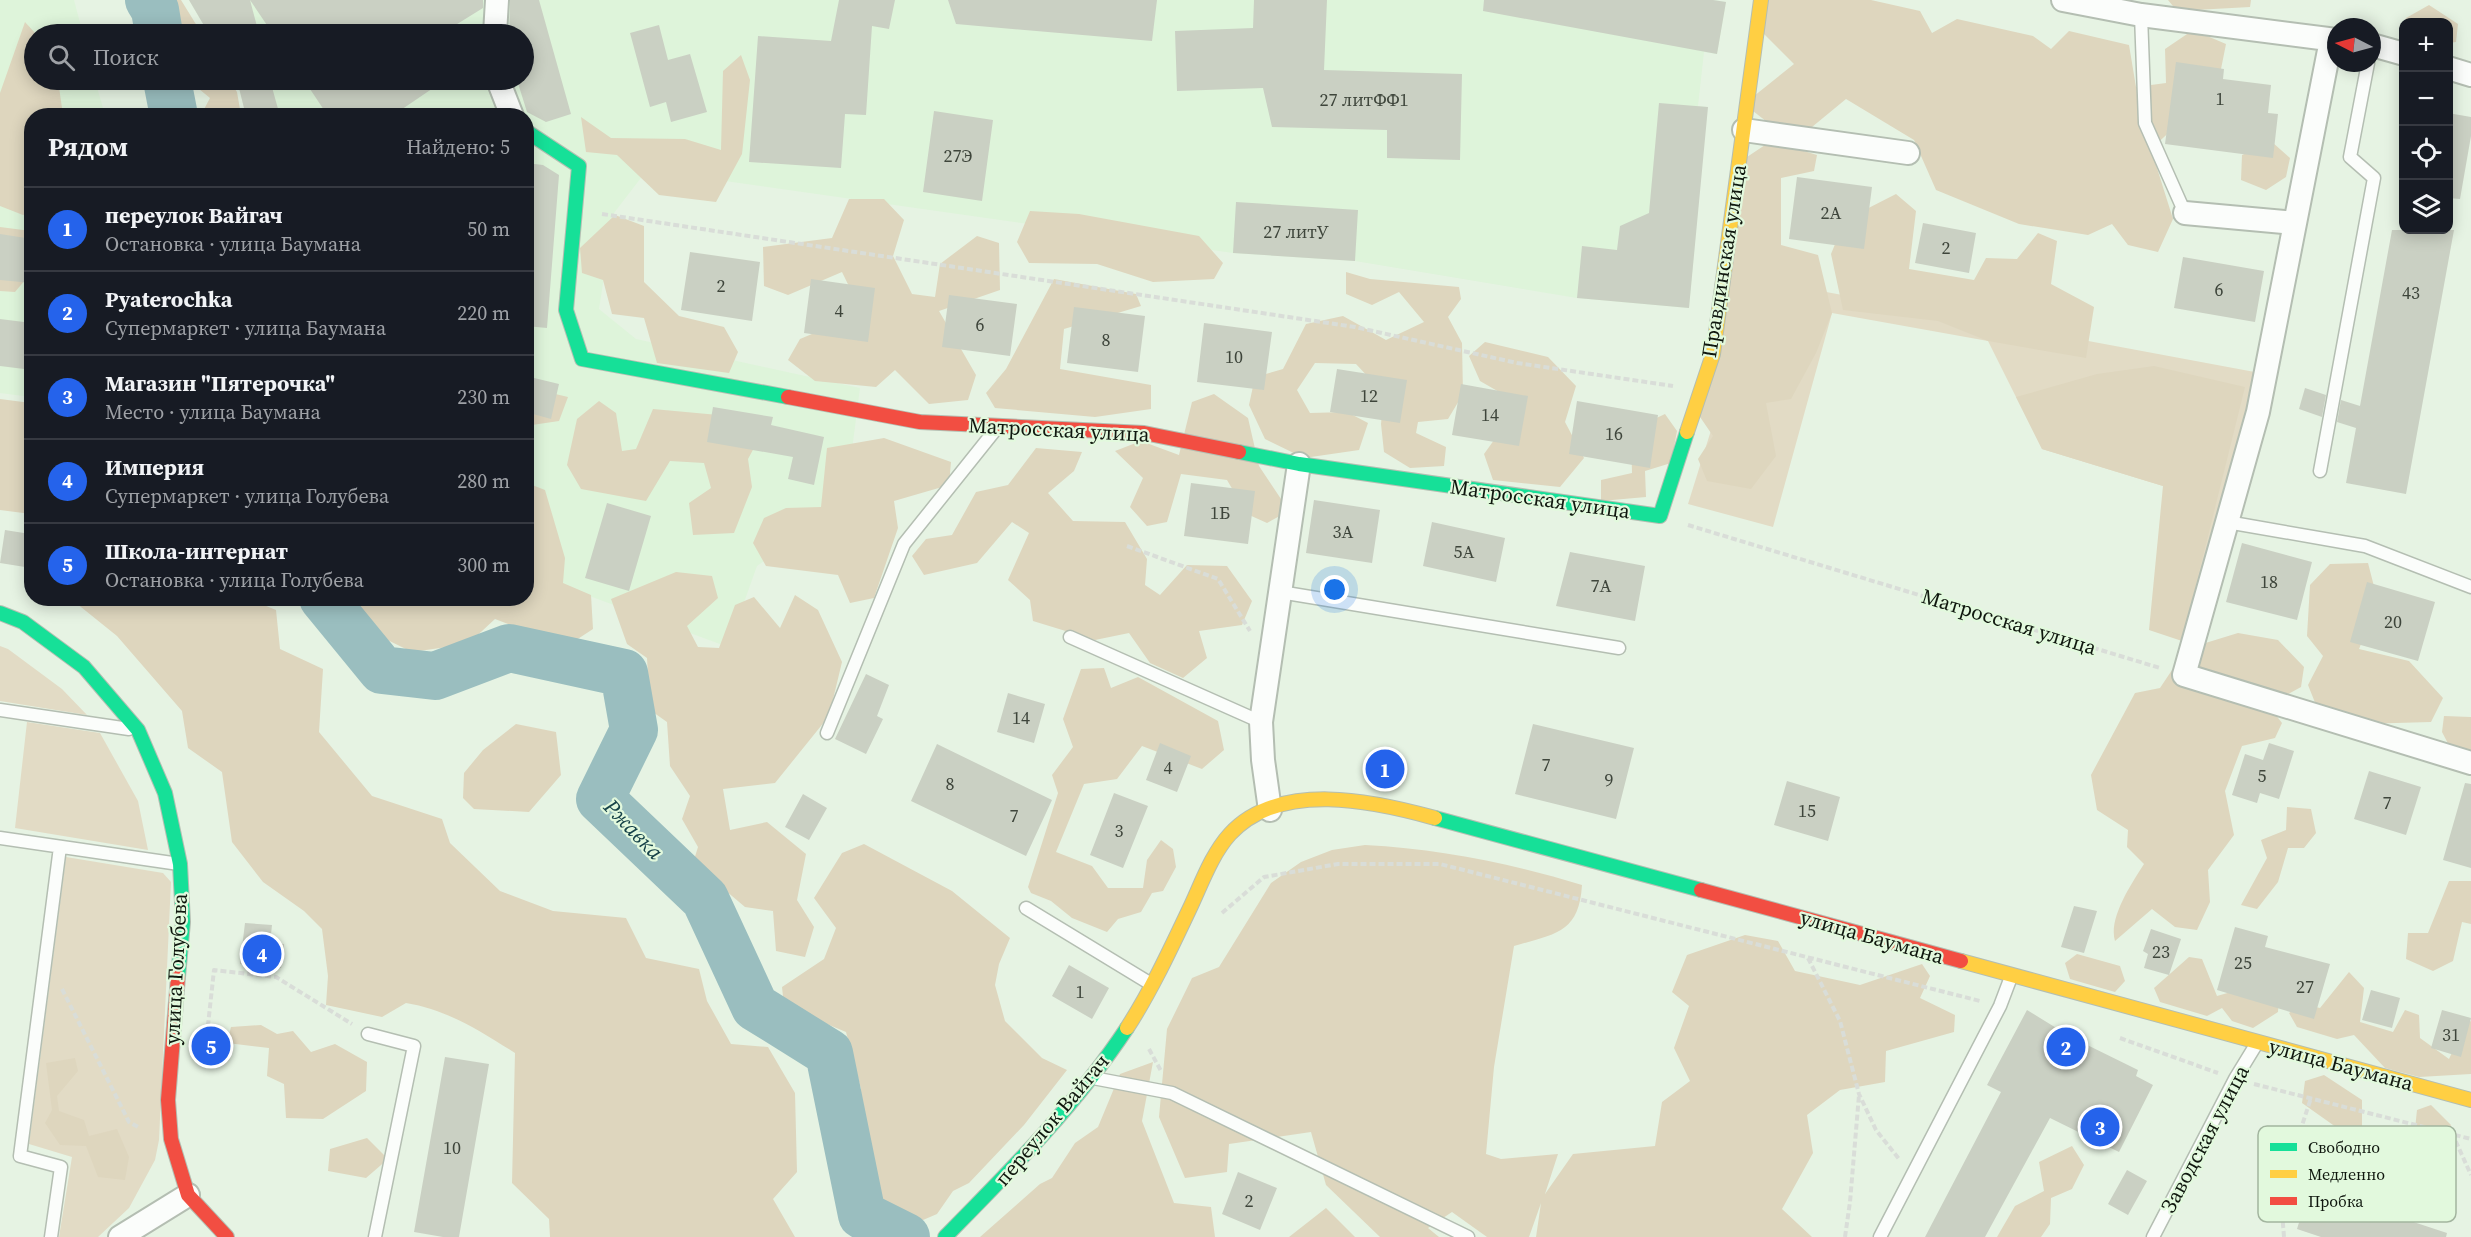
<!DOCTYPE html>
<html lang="ru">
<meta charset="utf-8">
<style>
:root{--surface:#171b24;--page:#242831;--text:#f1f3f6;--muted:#9ea1a6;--line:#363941;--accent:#2563eb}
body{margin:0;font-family:"Source Serif 4",serif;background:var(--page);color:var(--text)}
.controls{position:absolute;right:18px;top:18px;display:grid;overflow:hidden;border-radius:12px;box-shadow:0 3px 15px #0003}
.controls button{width:54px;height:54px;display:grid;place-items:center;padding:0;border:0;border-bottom:2px solid var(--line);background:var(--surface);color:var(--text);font:30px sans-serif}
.compass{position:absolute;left:2327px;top:18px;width:54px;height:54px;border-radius:50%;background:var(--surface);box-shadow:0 3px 15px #0003;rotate:276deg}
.you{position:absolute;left:1335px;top:590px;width:21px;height:21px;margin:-15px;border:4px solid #fff;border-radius:50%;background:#1a73e8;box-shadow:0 0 0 9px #1a73e833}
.badge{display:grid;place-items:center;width:39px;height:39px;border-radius:50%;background:var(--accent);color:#fff;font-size:20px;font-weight:700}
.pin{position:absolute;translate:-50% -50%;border:3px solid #fff;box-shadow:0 2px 6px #0006}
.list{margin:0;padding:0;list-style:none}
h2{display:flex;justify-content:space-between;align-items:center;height:78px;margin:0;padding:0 24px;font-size:26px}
h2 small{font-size:20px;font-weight:400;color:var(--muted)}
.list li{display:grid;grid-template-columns:39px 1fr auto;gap:18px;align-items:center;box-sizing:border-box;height:84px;padding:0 24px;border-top:2px solid var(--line)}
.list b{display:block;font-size:22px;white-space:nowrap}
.list p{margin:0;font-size:20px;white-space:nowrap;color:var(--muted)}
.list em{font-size:20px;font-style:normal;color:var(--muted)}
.icon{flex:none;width:33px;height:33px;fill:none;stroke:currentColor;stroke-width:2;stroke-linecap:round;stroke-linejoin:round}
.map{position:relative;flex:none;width:2471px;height:1237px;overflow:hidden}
.search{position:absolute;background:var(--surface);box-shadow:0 3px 15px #0003;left:24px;top:24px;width:510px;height:66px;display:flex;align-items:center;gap:15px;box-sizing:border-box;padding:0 21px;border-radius:33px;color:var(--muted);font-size:22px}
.panel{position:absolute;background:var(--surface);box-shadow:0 3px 15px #0003;left:24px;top:108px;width:510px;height:498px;border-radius:24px}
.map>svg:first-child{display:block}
</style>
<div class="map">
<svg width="2471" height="1237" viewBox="0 0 2471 1237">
<rect width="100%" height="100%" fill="#e6f3e3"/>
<path fill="#def4da" d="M0 0H74L83 34H34V80H95L105 115 32 116 31 397 0 393Z
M189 0H1713L1726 2 1717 54 1704 52 1698 106 1707 107 1689 308 1577 298 1355 261 1233 253 647 170 614 213 599 309 636 339 860 388 845 504 757 566 728 647 527 573 526 116 246 115 239 88 234 80H524V34H209Z"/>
<path fill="#e2dbc5" d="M1746 277 2260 373 2182 641 2163 486 2042 449 1988 341 1832 313 1773 527 1688 504 1733 360Z
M0 646 8 649 62 689 87 715 0 701Z
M27 722 100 733 138 801 148 850 15 828Z
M66 857 163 873 171 882 159 1140 155 1160 129 1208 98 1237H59L72 1157 29 1144Z"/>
<path fill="#ded6be" d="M135 0H181L202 34H172L136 23Z
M1754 0H1871L1920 11 1932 33 1957 19 2033 36 2051 49 2069 31 2129 45 2136 87 2166 83 2165 49 2193 30 2226 44 2220 74 2189 114 2151 149 2173 219 2158 252 2128 245 2112 224 2088 235 2019 224 1936 190 1914 140 1846 99 1812 127 1780 132 1744 104 1794 64 1752 22Z
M2168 0H2251L2250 7 2177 11Z
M2429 5 2458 24 2456 42 2449 43 2448 22H2405L2406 18Z
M25 22 36 34 34 80H58L63 115 32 116 31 213 23 215 0 206V93Z
M741 55 750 80 742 154 716 202 659 195 617 155 586 152 581 117 611 138 685 139 721 150 723 71Z
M188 80H229L237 92 241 115H201L210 98Z
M1771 141 1817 155 1814 171 1781 178V245L1818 255 1832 313 1816 353 1791 399 1766 403 1776 456 1751 489 1707 481 1698 459 1713 436 1698 414 1744 159Z
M2272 142 2290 158 2286 177 2266 190 2241 180 2242 155Z
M1896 194 1916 211 1909 269 1974 280 1986 258 2017 259 2038 233 2057 241 2051 284 2094 307 2086 358 1988 341 1938 321 1843 310 1831 254 1845 220Z
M849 199H884L904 220 893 256 912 294 935 297 940 264 977 236 999 243 1000 290 939 311 976 375 968 400 929 404 895 370 876 387 815 381 788 360 800 339 862 313 842 272 788 295 764 286 763 247 832 238Z
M1030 211 1079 214 1199 236 1223 263 1214 279 1153 282 1097 264 1029 263 1017 242Z
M615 215 644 226V282L679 316 724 327 738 352 729 373 657 363 644 318 612 314 603 280 582 273 580 248Z
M0 227 31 231V273L15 292 0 291Z
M1346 272 1370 279 1459 287 1461 299 1448 317 1462 343 1463 394 1448 419 1418 422 1416 433 1446 447 1444 466 1410 468 1384 452 1381 424 1384 394 1356 364 1315 363 1297 390 1310 413 1347 412 1368 423 1359 450 1304 458 1265 439 1249 405 1255 377 1283 369 1306 324 1343 316 1386 340 1424 322 1399 292 1372 305 1346 294Z
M1054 279 1136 294 1141 306 1064 329 1060 369 1151 385V409L1095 417 995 408 986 393 1006 369Z
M1485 342 1548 357 1576 386 1565 422 1584 458 1560 487 1493 480 1484 454 1520 404 1480 381 1469 356Z
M2154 366 2245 387 2182 641 2149 630 2163 486 2042 449 2016 397 2097 374Z
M526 387 568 397 559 421 532 425 527 428Z
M1214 394 1248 418 1259 466 1289 511 1267 523 1247 514 1227 480 1181 474 1167 522 1147 526 1130 507 1143 478 1115 451 1141 441 1179 455 1192 402Z
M0 399 31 403V514L0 510Z
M599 401 616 413 622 451 636 449 653 409 740 417 761 435 748 459 752 487 734 533 693 535 689 503 711 488 704 463 670 461 646 501 581 489 567 465 577 419Z
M1665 414 1677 431 1671 463 1645 471 1646 497 1601 501V480L1632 473 1631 430Z
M884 438 951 462 949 485 894 501 898 528 874 598 850 603 838 575 766 566 753 543 764 518 786 508 821 507 827 448Z
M1036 448 1082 452 1074 471 1048 493 1073 521 1125 522 1147 559 1145 585 1160 595 1187 565 1227 566 1252 601 1242 625 1199 631 1207 658 1183 678 1150 663 1129 633 1095 640 1033 621 1030 600 1008 580 1029 533 1012 522 977 563 924 575 912 556 926 539 952 535 976 492 1008 485Z
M527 483 545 490 565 558 563 583 591 595 593 629 567 646 495 619 468 644 412 652 363 628 353 608 313 599 526 598Z
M2368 563 2378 602 2359 649 2409 661 2443 698 2431 722 2360 724 2318 710 2308 685 2323 656 2307 636 2310 585 2330 564Z
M676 572 712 576 718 598 687 626 698 647 719 648 735 605 754 597 780 628 795 595 818 610 842 662 829 716 775 783 723 789 730 830 767 822 806 854 797 900 814 927 805 957 776 951 773 911 745 907 693 863 698 847 682 819 690 796 670 766 667 722 650 710 647 658 627 644 611 599Z
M71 599H249L276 610 280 649 323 669 319 732 372 796 442 819 450 843 500 891 553 911 626 918 646 958 699 969 707 1001 731 1044 768 1047 795 1093 797 1172 773 1199 795 1237H550L549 1219 512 1183 515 1053C480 1031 448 1010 406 1003L382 1017 326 1005 328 976 322 929 304 911 263 882 232 842 222 772 188 748 182 711 117 636Z
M2238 633 2278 640 2304 667 2301 687 2268 705 2282 723 2275 738 2242 746 2225 791 2234 835 2208 870 2210 902 2197 930 2175 927 2152 909 2115 941C2108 918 2132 883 2144 864L2127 847 2128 830 2097 810 2091 775 2135 693 2160 688 2186 649Z
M1104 668 1111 688 1138 677 1218 721 1224 750 1202 769 1142 746 1117 779 1084 784 1056 852 1092 866 1108 888H1143L1147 860 1161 840 1173 849 1176 867 1163 891 1152 893 1141 912 1118 919 1107 932 1072 918 1051 901 1031 893 1028 887 1058 793 1052 775 1073 747 1063 719 1081 669Z
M2444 716 2471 717V759L2453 753 2442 732Z
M516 724 556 732 561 775 529 812 474 809 463 798 464 773 483 750Z
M2287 807 2311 809 2316 833 2304 848H2288L2278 882 2257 909 2241 905 2267 858 2261 840 2286 830Z
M864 844 952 891 1010 938 999 964 995 985 1005 1021 1042 1058 1067 1070 1024 1125 969 1183 953 1191 937 1214 888 1235 865 1224 874 1189 847 1183 831 1169 834 1131 853 1117 861 1089 846 1032 784 1006 782 987 824 959 836 928 814 898 842 853Z
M1365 845C1439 849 1511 863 1582 885 1579 934 1554 934 1514 946L1494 1067 1486 1154 1501 1159 1558 1154 1545 1194 1573 1154 1655 1146 1662 1102 1690 1081 1674 1048 1689 1006 1672 992 1687 955 1745 935 1778 941 1795 971 1860 985 1922 964 1930 976 1920 998 1955 1015 1954 1032 1886 1051 1885 1082 1840 1090 1807 1115 1813 1153 1782 1209 1812 1237H1536L1541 1203 1529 1237H1487L1452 1212 1428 1228 1439 1237H1380L1326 1185 1311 1132 1229 1144 1227 1172 1185 1178 1159 1117 1167 1029 1192 978 1219 967 1271 883 1301 862 1332 850Z
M2449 881H2471V924L2462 922 2453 961 2433 971 2406 959 2408 933H2428Z
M2077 954 2120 966 2125 981 2115 992 2070 979 2065 963Z
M2189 957 2202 959 2217 996 2231 992 2279 994 2278 1012 2253 1028 2232 1021 2222 1008 2207 1016 2160 1002 2154 988Z
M2349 972 2364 988 2360 1022 2393 1032 2405 1010 2419 1015 2420 1038 2449 1059 2465 1025 2471 1021V1074L2419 1077 2385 1068 2354 1035 2337 1039 2297 1027 2289 1013 2303 1004 2320 1008Z
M261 1025 277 1034 293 1031 311 1052 335 1044 367 1062 366 1091 323 1119 286 1118 284 1084 267 1076 269 1048 227 1043 231 1027Z
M75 1058 78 1071 57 1096 59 1111 84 1120 89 1136 117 1129 129 1157 125 1180 98 1177 86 1146 60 1145 45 1123 52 1110 46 1063Z
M1153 1062 1142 1121 1174 1203 1211 1207 1215 1237H980L1040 1184 1052 1178 1075 1143 1098 1127 1120 1074Z
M2324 1075 2362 1100V1129L2343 1132 2302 1103 2305 1081Z
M2431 1105 2451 1125 2442 1149 2424 1152 2415 1129 2417 1110Z
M367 1138 388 1159 366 1178 328 1171 330 1149Z
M2072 1146 2084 1165 2072 1189 2051 1198 2050 1224 2041 1237H1997L2015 1206 2044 1191 2039 1162Z
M1326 1208 1355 1237H1289Z"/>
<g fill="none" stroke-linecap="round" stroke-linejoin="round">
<path stroke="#9abebf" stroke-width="48" d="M149 0 155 10 159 34
M167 80 174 116
M323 598 382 670 435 676 509 648 624 673 634 730 600 799 705 899 755 1007 829 1053 862 1215 906 1237"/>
</g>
<path fill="#cad0c3" d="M189 0H250L259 34H209Z
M250 0H483V8L441 34H273Z
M510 0H539L571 114 546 122 527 112 517 80H524V34H509Z
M839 0H895L889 29 872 26 866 115 845 114 841 168 749 162 758 36 831 41Z
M948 0H1157L1152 41 956 24Z
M1254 0H1327L1324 70 1462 74 1460 160 1387 158V130L1272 127 1263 88 1177 91 1175 31 1253 28Z
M1484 0H1713L1726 2 1717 54 1483 11Z
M659 25 668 60 690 54 707 112 671 122 666 102 650 107 630 33Z
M2176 62 2224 69 2223 79 2271 85 2268 113 2278 114 2273 158 2165 144Z
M237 80H270L280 116H246Z
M304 80H445L392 116H328Z
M1659 103 1708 107 1689 308 1577 298 1582 246 1617 250 1620 226 1649 213Z
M934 111 993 120 982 201 923 192Z
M2448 113 2471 117V136L2460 199 2448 198Z
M526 163 543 165 559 175 547 328 526 326Z
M1797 177 1872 187 1864 249 1789 239Z
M1236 202 1358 210 1355 261 1233 253Z
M1923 223 1976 233 1969 273 1915 263Z
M2392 230H2454L2406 494 2346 483 2356 428 2337 422 2341 400 2360 406Z
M0 234 32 239V283L0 280Z
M690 252 760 262 752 321 681 310Z
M2183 257 2264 271 2255 322 2174 308Z
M811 279 875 288 868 342 804 333Z
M949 295 1017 304 1010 356 942 347Z
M1074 307 1145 316 1138 372 1067 363Z
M0 319 32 323V370L0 366Z
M1204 323 1272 332 1264 390 1197 382Z
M1337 369 1407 380 1400 423 1330 412Z
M526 376 559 384 551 419 526 412Z
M1461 384 1528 396 1519 446 1452 435Z
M2305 388 2326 395 2322 417 2299 409Z
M1577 401 1658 415 1650 468 1569 454Z
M713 407 773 417 771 425 824 437 814 485 788 479 793 457 707 442Z
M1191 483 1255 491 1248 544 1184 536Z
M1314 500 1380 510 1372 563 1306 553Z
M607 503 651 516 629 591 585 578Z
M1432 522 1505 538 1496 582 1423 566Z
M5 530 30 534 25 567 0 563Z
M2242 543 2312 562 2297 620 2226 602Z
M1570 552 1645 566 1635 621 1556 606Z
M2367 582 2435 602 2418 661 2350 642Z
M866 674 889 685 877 716 883 719 866 754 835 739Z
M1008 693 1045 704 1034 743 997 732Z
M1533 724 1634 748 1616 819 1515 794Z
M1160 743 1191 756 1177 792 1146 780Z
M2269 743 2294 751 2279 799 2260 793 2257 803 2232 795 2245 754 2263 760Z
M937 744 1052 800 1026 856 911 801Z
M2369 771 2421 787 2406 835 2354 819Z
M1787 781 1840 797 1828 841 1774 825Z
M2465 783 2471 784V868L2443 860Z
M1114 793 1148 806 1123 868 1090 855Z
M803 794 827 808 809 840 785 827Z
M2074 906 2097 911 2084 953 2061 947Z
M245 923 272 925 270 943 284 944 281 968 240 964Z
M2235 927 2268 936 2265 947 2330 964 2314 1019 2217 990Z
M2151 929 2181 939 2169 975 2144 968 2148 954 2143 951Z
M1069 965 1109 988 1092 1019 1052 996Z
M2371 990 2400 998 2392 1028 2362 1020Z
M2027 1010 2071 1037 2138 1070 2136 1076 2153 1085 2119 1152 2050 1118 1985 1237H1925L2001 1092 1987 1085Z
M2442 1010 2471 1018 2461 1057 2431 1048Z
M445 1057 489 1064 459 1237H443L414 1232Z
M2368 1139 2400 1149 2380 1211 2447 1233 2446 1237H2321L2297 1229 2313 1177 2332 1183 2343 1150 2362 1156Z
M2127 1170 2147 1181 2128 1215 2108 1204Z
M1238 1172 1277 1188 1260 1230 1222 1214Z"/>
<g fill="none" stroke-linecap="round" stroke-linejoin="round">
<defs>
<path id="lane" d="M2141 15 2145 123 2185 213
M2320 471 2374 178 2350 157 2368 63
M2227 522 2365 546 2471 587
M1280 592 1619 648
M1070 637 1261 722
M0 710 129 729
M827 733 904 544 996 429
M0 838 179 864
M1026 908 1151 984
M368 1034 414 1046 375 1237
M1093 1078 1172 1093 1468 1237
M51 1237 61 1167 20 1156 60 847
M1880 1237 2000 1006 2011 977
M2153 1237 2235 1079 2257 1043"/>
<path id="street" d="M2063 0 2141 15 2336 40
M495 34 497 0
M2331 40 2258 412 2184 675 2471 763
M2372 45 2404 54
M2448 68 2471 75
M498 80 512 116
M1744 130 1908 153
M2185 213 2295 223
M1270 810 1263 760 1261 722 1299 464
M120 1237 188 1195"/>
<path id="fast" d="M526 131 579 166 566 310 582 359 788 397
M1239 452 1299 464 1660 516 1687 432
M0 613 23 622 84 667 138 730 165 793 180 864 183 922 178 977
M1435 818 1701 890
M945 1237C1010 1171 1076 1105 1127 1028"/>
<path id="slow" d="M1687 432 1713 354 1761 0
M1961 961 2471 1100
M1127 1028C1151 991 1170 950 1189 910 1201 885 1211 855 1230 834 1280 780 1374 801 1435 818"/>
<path id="jam" d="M788 397 920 422 1144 433 1239 452
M1701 890 1961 961
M178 977 168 1100 171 1139 188 1195 227 1237"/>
</defs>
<use href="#lane" stroke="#b4beb2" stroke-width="15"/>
<use href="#street" stroke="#b4beb2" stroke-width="26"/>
<use href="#fast" stroke="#b4beb2" stroke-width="16"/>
<use href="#slow" stroke="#b4beb2" stroke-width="16"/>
<use href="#jam" stroke="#b4beb2" stroke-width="16"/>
<path stroke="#d9ddd8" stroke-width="4" stroke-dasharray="6 3" stroke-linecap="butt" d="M602 214 1355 327 1517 363 1673 386
M1688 525 2160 668
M1127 546 1218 579 1250 631
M1222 913 1264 877 1338 864H1440L1980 1001
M1808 958 1840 1021 1859 1094 1876 1130 1899 1159
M62 989 129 1122 140 1128
M2120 1038 2218 1073
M1149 1049 1161 1071
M204 1062 214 970 276 977 352 1024
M2254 1084 2471 1139
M2452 1133 2471 1175
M1845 1237 1850 1202 1859 1095
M2284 1237 2281 1199 2286 1174 2311 1098"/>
<use href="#lane" stroke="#fbfdfb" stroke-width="12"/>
<use href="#street" stroke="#fbfdfb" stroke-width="22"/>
<use href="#fast" stroke="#16e098" stroke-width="14"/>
<use href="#slow" stroke="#ffcf43" stroke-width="14"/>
<use href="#jam" stroke="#f24e42" stroke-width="14"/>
</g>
<g text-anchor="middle" stroke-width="4.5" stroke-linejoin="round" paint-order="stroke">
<g font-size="18" fill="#3e453b">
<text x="2220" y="105">1</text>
<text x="1364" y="106">27 литФФ1</text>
<text x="958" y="162">27Э</text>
<text x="1831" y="219">2А</text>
<text x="1296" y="238">27 литУ</text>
<text x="1946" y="254">2</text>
<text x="721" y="292">2</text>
<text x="2219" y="296">6</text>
<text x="2411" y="299">43</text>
<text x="839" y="317">4</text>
<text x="980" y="331">6</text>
<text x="1106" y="346">8</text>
<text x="1234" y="363">10</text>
<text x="1369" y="402">12</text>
<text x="1490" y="421">14</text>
<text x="1614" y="440">16</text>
<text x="1220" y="519">1Б</text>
<text x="1343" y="538">3А</text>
<text x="1464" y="558">5А</text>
<text x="2269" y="588">18</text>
<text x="1601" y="592">7А</text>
<text x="2393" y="628">20</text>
<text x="1021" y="724">14</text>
<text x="1546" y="771">7</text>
<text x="1168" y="774">4</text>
<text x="2262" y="782">5</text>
<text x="1609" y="786">9</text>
<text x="950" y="790">8</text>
<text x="2387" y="809">7</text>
<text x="1807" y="817">15</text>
<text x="1014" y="822">7</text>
<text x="1119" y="837">3</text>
<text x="2161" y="958">23</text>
<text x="2243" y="969">25</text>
<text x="2305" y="993">27</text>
<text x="1080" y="998">1</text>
<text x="2451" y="1041">31</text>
<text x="452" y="1154">10</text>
<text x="1249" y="1207">2</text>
</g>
<g font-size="21" fill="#0f170e" stroke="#e2f9dd">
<text transform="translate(1724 261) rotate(-81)" y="7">Правдинская улица</text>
<text transform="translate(1059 430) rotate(3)" y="7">Матросская улица</text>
<text transform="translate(1540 499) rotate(8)" y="7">Матросская улица</text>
<text transform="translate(2009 622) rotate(17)" y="7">Матросская улица</text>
<text transform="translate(1872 937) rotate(16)" y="7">улица Баумана</text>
<text transform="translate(176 969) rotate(-87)" y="7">улица Голубева</text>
<text transform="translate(2341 1065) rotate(15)" y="7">улица Баумана</text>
<text transform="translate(1052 1120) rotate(-50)" y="7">переулок Вайгач</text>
<text transform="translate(2205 1139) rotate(-62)" y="7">Заводская улица</text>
</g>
<g font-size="22" font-style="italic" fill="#164248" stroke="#e2f9dd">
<text transform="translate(634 829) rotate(46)" y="8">Ржавка</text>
</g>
</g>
<rect x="2258" y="1126" width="198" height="96" rx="9" fill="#e2f9dd" stroke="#a3b59f" stroke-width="1.5"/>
<rect x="2270" y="1143" width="27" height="8" fill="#16e098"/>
<rect x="2270" y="1170" width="27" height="8" fill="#ffcf43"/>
<rect x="2270" y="1197" width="27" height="8" fill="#f24e42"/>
<g font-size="16" fill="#0f170e">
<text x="2308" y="1153">Свободно</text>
<text x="2308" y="1180">Медленно</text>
<text x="2308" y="1207">Пробка</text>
</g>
</svg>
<div class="controls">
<button>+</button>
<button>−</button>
<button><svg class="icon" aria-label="locate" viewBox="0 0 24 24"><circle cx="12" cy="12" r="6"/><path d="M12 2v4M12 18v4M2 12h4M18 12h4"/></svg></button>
<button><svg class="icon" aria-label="layers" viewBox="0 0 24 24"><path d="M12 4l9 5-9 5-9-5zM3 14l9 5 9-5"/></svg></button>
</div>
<svg class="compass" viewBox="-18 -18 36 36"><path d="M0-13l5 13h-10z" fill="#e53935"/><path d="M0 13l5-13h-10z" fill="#9ea1a6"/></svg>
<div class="you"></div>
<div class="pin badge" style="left:1385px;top:769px">1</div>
<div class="pin badge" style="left:2066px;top:1047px">2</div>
<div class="pin badge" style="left:2100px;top:1127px">3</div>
<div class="pin badge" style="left:262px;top:954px">4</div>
<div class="pin badge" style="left:211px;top:1046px">5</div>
<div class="search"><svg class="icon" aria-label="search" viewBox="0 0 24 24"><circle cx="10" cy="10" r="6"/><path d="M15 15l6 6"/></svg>Поиск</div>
<section class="panel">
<h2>Рядом<small>Найдено: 5</small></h2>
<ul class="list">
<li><span class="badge">1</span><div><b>переулок Вайгач</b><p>Остановка · улица Баумана</p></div><em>50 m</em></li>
<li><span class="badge">2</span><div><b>Pyaterochka</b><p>Супермаркет · улица Баумана</p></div><em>220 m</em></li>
<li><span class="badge">3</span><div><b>Магазин &quot;Пятерочка&quot;</b><p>Место · улица Баумана</p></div><em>230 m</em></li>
<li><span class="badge">4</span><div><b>Империя</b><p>Супермаркет · улица Голубева</p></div><em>280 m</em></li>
<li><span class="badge">5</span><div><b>Школа-интернат</b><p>Остановка · улица Голубева</p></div><em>300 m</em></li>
</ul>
</section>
</div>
